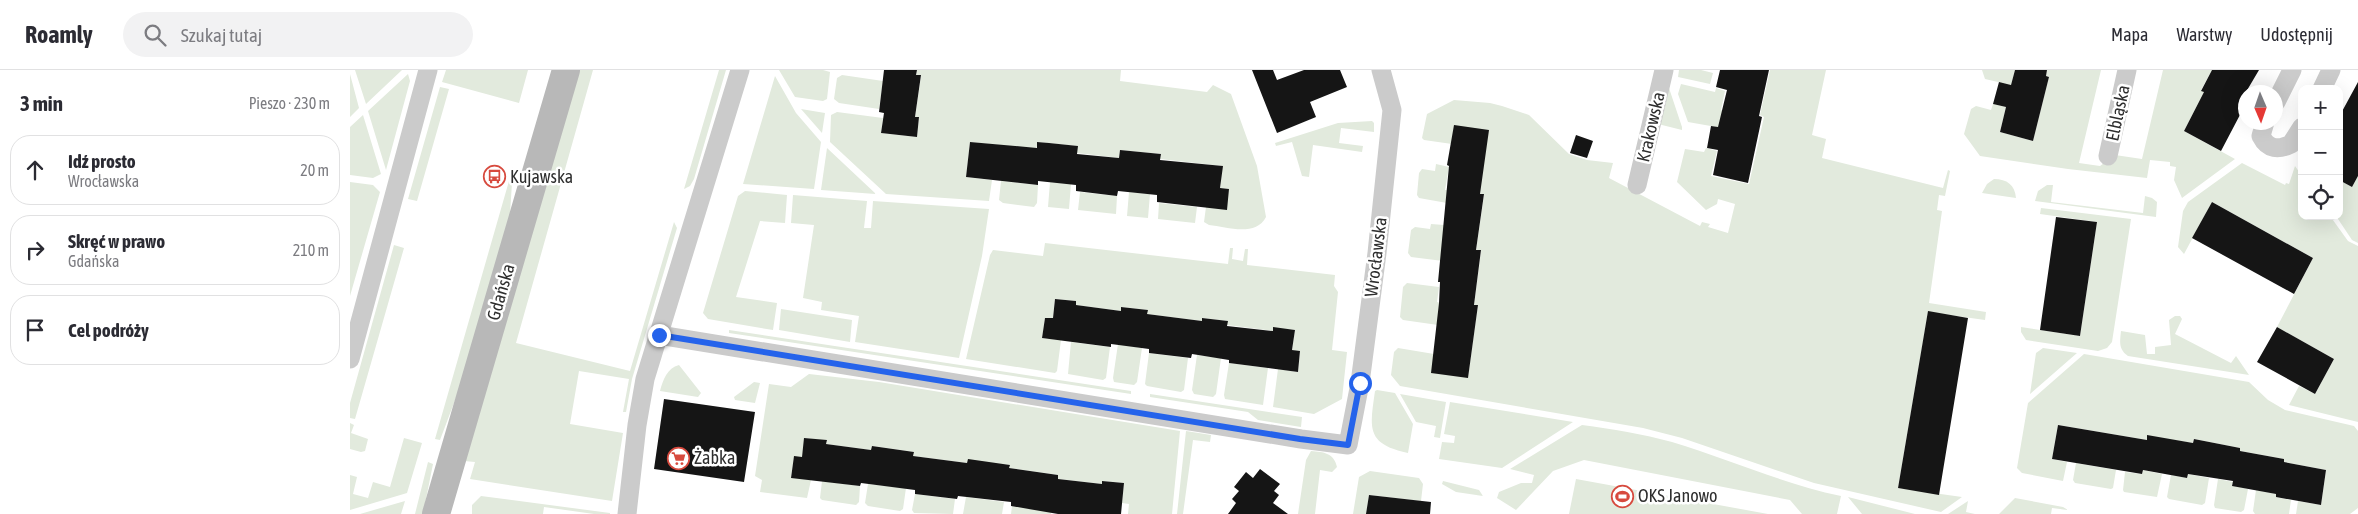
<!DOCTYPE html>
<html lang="pl">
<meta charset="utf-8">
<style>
:root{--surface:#fff;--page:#f2f2f3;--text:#2b2b33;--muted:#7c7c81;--line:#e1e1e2}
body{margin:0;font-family:"Asap Condensed",sans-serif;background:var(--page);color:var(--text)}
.controls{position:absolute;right:15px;top:15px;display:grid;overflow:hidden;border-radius:10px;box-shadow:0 5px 20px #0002}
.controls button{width:45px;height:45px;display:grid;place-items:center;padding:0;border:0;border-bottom:1px solid var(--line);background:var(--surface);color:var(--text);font:25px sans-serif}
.compass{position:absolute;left:1888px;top:15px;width:45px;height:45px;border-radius:50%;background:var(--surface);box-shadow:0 5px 20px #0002;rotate:178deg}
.stop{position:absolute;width:15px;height:15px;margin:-11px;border:4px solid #2563eb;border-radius:50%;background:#fff}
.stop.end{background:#2563eb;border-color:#fff;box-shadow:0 1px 5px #0008}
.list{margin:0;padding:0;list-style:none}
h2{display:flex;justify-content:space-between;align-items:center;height:65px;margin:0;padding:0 20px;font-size:21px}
h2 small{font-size:16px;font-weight:400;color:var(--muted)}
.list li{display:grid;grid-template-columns:32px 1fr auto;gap:15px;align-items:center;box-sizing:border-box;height:70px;margin:0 10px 10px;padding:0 10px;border:1px solid var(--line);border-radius:20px}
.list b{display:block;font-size:19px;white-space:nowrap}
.list p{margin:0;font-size:16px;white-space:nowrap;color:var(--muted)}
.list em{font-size:16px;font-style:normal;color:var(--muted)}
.icon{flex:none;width:28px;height:28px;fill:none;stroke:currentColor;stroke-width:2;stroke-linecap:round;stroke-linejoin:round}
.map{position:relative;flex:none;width:2008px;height:444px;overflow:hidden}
header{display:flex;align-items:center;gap:30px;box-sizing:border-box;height:70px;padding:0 25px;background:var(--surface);border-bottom:1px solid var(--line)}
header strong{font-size:24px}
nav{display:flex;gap:28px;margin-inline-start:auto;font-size:18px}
.search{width:350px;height:45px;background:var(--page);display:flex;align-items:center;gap:12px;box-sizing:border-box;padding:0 18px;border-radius:28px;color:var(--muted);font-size:19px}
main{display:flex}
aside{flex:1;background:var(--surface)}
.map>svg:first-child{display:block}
</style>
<header>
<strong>Roamly</strong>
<div class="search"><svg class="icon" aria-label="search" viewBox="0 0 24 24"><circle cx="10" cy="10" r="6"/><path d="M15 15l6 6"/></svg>Szukaj tutaj</div>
<nav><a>Mapa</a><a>Warstwy</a><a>Udostępnij</a></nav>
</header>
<main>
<aside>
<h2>3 min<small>Pieszo · 230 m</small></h2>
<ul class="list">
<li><svg class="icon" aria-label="ahead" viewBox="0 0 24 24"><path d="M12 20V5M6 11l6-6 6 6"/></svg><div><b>Idź prosto</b><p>Wrocławska</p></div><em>20 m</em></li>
<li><svg class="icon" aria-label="right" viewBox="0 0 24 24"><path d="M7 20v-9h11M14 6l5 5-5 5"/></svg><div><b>Skręć w prawo</b><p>Gdańska</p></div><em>210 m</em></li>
<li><svg class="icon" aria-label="arrive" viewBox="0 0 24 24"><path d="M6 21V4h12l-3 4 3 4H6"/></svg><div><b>Cel podróży</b></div></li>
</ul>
</aside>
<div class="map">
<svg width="2008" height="444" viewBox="0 0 2008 444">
<rect width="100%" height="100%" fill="#fff"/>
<path fill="#e2eadd" d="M5 0H52L16 34Z
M96 0H178L169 33 92 12Z
M226 0H243L166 273 280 301 324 152 327 158 282 309 276 342H273L279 309 229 301 220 354 273 363 262 431 120 409 125 392 114 391Z
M369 0H376L344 109 340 116 334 119Z
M429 0H473L480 2 477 29 473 31 445 27Z
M567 0H771L770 11 857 22 863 15 881 24 907 96 916 147C906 167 877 157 859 155L854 152 856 137 879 119 870 118 872 96 810 89 811 84 770 80 769 88 727 83V76L688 72 686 79 620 72 616 107 642 110 639 131 536 124 480 72 481 45 487 42 533 48 531 63 567 67 569 47H565L571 6 566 5Z
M1329 0H1351L1363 3 1360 14 1328 7Z
M1420 0H1476L1462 65 1476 69 1472 88 1593 118 1598 100 1600 101 1595 126 1589 125 1587 140 1592 141 1579 233 1636 242 1635 250 1578 242 1548 418 1612 427 1591 442 1464 413 1332 368 1293 358 1050 316 1041 305 1044 282 1048 278 1084 284 1118 307 1128 235H1124L1131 181 1126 180 1134 125 1130 124 1102 74 1074 70 1072 68 1077 44 1104 30 1140 33 1152 36 1179 45 1219 84 1237 90 1263 93 1259 108 1350 156 1352 152 1360 154 1358 157 1378 163 1385 134 1368 129 1367 134 1356 140 1327 112 1335 79 1354 82 1356 78 1367 81 1361 106 1399 114 1414 47 1410 45Z
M1632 0H1665L1661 15 1635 9Z
M1697 0H1751L1729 93 1750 96 1765 85 1792 89 1813 0H1862L1851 20 1854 22 1834 61 1885 89 1832 128 1824 110 1826 97 1820 96V92L1800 90 1797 108 1718 99 1630 86 1614 64 1621 39 1626 36 1641 40 1643 34 1656 37 1650 62 1683 71 1699 7 1696 6Z
M0 4 9 38 0 47Z
M58 4 60 11 36 100 18 41Z
M492 5 533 11 529 39 489 33 484 29 487 8Z
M425 6 446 43 471 72 464 119 393 114Z
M1331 14 1365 22 1366 18 1375 21 1371 40 1374 41 1372 58 1338 52 1328 24Z
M1318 15 1332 57V60L1308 54Z
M90 17 99 19 67 131 58 129Z
M451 39 475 43 472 63Z
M13 45 31 104 23 108 0 105V57Z
M1022 51 1024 53V62L991 58 989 73 1013 76 1012 82 963 75 959 107 952 106 942 72 926 76 925 73 988 53Z
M477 78 526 124 471 120Z
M1892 93 1935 115 1936 113 1939 114 1945 96 1952 106V146H1980L1998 171 2008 176V352L1939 335 1949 316 1965 324 1984 289 1927 257 1963 188 1862 132 1834 184 1828 177 1833 141 1838 132Z
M1086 94 1099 97 1095 120H1098L1097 133 1069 128 1067 125 1069 103 1072 99 1085 101Z
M163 97 160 144 110 317 90 370 85 369Z
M2008 106V173L2002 170 1986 146H1989V110L2002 117Z
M1644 109C1657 109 1665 115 1666 128L1632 123 1637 114Z
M651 111 688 115 687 133 684 137 653 133 649 130Z
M0 112 23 115 30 122 0 226Z
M700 112 721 114 719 139 698 137Z
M1697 115H1703L1701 132 1793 143 1795 126 1802 128 1807 132 1806 147 1685 131 1688 121Z
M395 121 437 125 435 153 410 151 386 227 427 233 423 260 358 249 353 243 388 126Z
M730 122 767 126 766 144 728 140Z
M779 122 800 124 798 148 777 146Z
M443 125 517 131 514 158H521L523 131 639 139 632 186 609 288 505 272 509 246 471 240 472 232 453 228 464 155 441 153Z
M809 133 847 137 845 153 808 149Z
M1691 138 1781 149 1762 272 1757 278 1748 281 1676 270 1671 262V257L1730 266 1747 152 1690 144Z
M1081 154 1094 155 1093 191 1061 187 1058 183 1061 160 1065 157 1080 159Z
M695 173 878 194 880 178H883L882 189 893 191 895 179H898L897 195 985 205 984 216 988 222 982 280 997 282 992 329 964 344 923 337 928 299 948 302 950 282 942 280 945 260 923 258V261L877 255V251L853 248 852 251 797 244V240L772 237 771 241 726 235V231L705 229 703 248H695L692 268 711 270 707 301 705 303 616 289 640 185 643 180 693 186Z
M44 175 54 178 5 349 0 348V333Z
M1057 213 1089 217 1087 232 1091 233 1088 255 1053 250 1050 247 1053 217Z
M431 239 502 250 500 272 429 260Z
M1825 246H1830L1832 249 1825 264 1881 293 1886 286 1899 305 1778 286C1768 279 1770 271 1771 261L1795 265 1797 284H1805V277L1821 275 1819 250Z
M379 260 781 321V324L379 263Z
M721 272 760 277 756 308 753 310 718 304Z
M768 274 792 278 787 312 784 315 764 312 763 308Z
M1693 278 1727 283 1680 324 1686 283Z
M799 283 838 288 834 320 831 322 797 316 795 314Z
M1734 284 1899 312 1918 330 1935 340 2004 356 2008 361V438L2000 444H1946L1948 431 1971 435 1976 400 1934 392V389L1890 381V378L1844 369 1843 373 1797 366V370L1708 355 1702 389 1717 392 1713 411 1672 403 1667 398 1678 333Z
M847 285 871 288 866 324 863 327 844 324 842 320Z
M879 293 918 298 913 335 875 329 874 325Z
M329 295 351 323 348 327 310 321C313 310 317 298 329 295Z
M459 304 529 312 830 361 822 444H778L779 434 772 433 774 413 753 411 752 414 708 409V405L659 398V395L618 390 617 393 563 386 564 382 522 376 521 380 476 374 477 371 455 368 452 387H444L441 407 461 410 457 428 410 422 412 410 405 406 419 314 441 317Z
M404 312 410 313 405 333 385 330 384 327Z
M1027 320 1045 323 1063 354 1058 383C1015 374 1020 357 1025 321Z
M800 324 952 347 951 357 908 350 898 342 800 327Z
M1050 324 1096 332 1090 368 1084 367 1086 356 1066 352Z
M1100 332 1223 352 1152 398 1089 389 1092 372 1104 373 1105 366 1094 364Z
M0 353 4 355 1 363 18 369 15 381 11 382 0 379Z
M1232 355C1262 359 1293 364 1322 372 1379 389 1433 414 1491 426L1487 444H1452L1440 430 1234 390 1203 401 1166 440 1147 428 1149 422 1171 413H1182L1184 405 1160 399Z
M836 361 861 365 860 372 843 370 833 444H827Z
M54 368 72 373 57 423 0 440V405L7 407 3 424 18 428 23 412 40 417Z
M961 381C974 382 984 383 987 397L982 402 970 400 965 444H948L956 390Z
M78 392 83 394 73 444H65Z
M1726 393 1766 400 1763 418 1761 419 1725 413 1723 410Z
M1793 400 1812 404 1807 427 1774 422 1773 420 1775 402 1792 404Z
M1020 401 1069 408 1073 414 1071 431 1019 425 1016 444H1003L1009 407Z
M1838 404 1859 408 1855 433 1852 435 1819 429 1817 427 1821 405 1837 408Z
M1226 409 1418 444H1219Z
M1868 409 1883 412 1882 415 1898 419 1894 440 1891 442 1865 438 1864 435Z
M472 411 510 416 509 432 506 435 472 430 470 428Z
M1093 411 1129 420 1133 426 1106 422 1092 414Z
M518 414 556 418 553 439 550 441 518 436 515 433Z
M1906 420 1926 424V427L1941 430 1939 444H1905L1903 441Z
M565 424 605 429 603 444 564 443 562 440Z
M131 426 260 443V444H244L194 437 193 444H122V435Z
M616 427 654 432 652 444H613Z
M1498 427 1565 444H1512Z
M1665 428 1713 437 1718 440 1702 438 1701 444H1649Z
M55 431 51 444H10Z
M1618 431 1616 442 1625 444H1598Z
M662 436 701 441V444H661Z"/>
<path fill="#151515" d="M534 0H567L566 5H571L565 47H569L567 67 531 63 534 43 529 42Z
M902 0H923L927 10 954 0H990L997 17 960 32 966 47 927 63Z
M1370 0H1419L1409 46 1412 47 1398 113 1363 105 1368 80 1357 78 1361 56 1368 57 1377 20 1366 17Z
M1665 0H1697L1696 6 1699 7 1683 71 1650 62 1656 37 1643 34 1649 12 1661 15Z
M1862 0H1909L1896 22 1888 39 1892 41 1871 81 1834 61 1854 22 1851 21Z
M2008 12V106L2002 117 1989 110V47Z
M1104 55 1139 60 1130 124H1134L1126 180H1131L1124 235H1128L1118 308 1081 303 1089 233 1090 212H1088L1099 96 1097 95Z
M1226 65 1243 71 1237 88 1220 83Z
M620 72 687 78V72L699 73 728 76 727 84 769 88 770 80 811 84 810 90 873 96 870 118 879 119 877 140 807 132V125L768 121 767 126 726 121V115L688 111V115L616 107Z
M1862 132 1963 188 1944 224 1842 168Z
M1706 147 1747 152 1730 266 1690 260Z
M705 229 726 231V235L771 241V237L798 240 797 244 852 251V248L878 251 877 256 923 261V257L945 260 942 280 950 281 948 302 879 293V290L842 284 841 288 799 283V279L761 274V277L692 268 695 248H703Z
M1578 241 1618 248 1589 425 1548 418Z
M1927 257 1984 289 1965 324 1907 292Z
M314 329 405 342 394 412 304 399Z
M1708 355 1797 370V365L1843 373 1844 369 1890 378V381L1934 389V392L1976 400 1971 435 1926 427V424L1882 416 1883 411 1838 404 1837 408 1793 400 1792 404 1702 389Z
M454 368 477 370 476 374 521 380 522 376 564 382 563 386 617 393 618 389 660 395 659 398 708 405V409L752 414V411L774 413 771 444H708L661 436V432L608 426 607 429 565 424V420L511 413 510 416 441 408 444 386 452 387Z
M910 399 930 414 924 421 929 425 923 433 938 444H878L886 433 882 429 889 421 884 417 896 402 903 408Z
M1019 425 1081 432 1080 444H1016Z"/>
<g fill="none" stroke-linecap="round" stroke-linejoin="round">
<path stroke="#cbcbcb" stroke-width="19" d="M1972 19 1981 0
M1926 32 1942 0
M1915 52 1911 66C1918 80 1929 80 1941 74L1952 57
M1758 86 1777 0
M1287 115 1314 0
M309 265 951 369 998 375 1010 313 1027 183 1042 40 1031 0
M0 289 78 0
M277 444 287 355 295 309 390 0"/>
<path stroke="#b8b8b8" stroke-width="28" d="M86 444 216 0"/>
</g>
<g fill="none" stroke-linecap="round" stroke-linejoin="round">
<path stroke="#2563eb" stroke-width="6" d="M309 265 950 369 998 375 1010 313"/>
</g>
<defs>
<symbol id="bus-ring" viewBox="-11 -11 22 22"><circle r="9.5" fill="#fff" stroke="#d74a3e" stroke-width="1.5"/><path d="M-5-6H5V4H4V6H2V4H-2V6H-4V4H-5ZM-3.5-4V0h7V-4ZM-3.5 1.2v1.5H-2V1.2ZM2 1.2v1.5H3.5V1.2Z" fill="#d74a3e"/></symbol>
<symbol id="supermarket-ring" viewBox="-11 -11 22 22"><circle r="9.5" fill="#fff" stroke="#d74a3e" stroke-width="1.5"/><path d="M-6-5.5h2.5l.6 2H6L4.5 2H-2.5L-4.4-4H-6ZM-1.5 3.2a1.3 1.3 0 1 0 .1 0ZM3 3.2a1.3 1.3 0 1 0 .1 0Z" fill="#d74a3e"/></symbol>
<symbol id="stadium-ring" viewBox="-11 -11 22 22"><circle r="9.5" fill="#fff" stroke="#d74a3e" stroke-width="1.5"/><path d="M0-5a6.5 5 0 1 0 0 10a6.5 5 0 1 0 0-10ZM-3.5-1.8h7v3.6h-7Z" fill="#d74a3e"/></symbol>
</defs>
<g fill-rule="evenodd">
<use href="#bus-ring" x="132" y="94" width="25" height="25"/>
<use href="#supermarket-ring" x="316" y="376" width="25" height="25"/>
<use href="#stadium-ring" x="1260" y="414" width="25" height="25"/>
</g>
<g text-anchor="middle" stroke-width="5" stroke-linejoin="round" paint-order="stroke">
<g font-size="18" fill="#2e2e2e" stroke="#fff">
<text transform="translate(1768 43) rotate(-78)" y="6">Elbląska</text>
<text transform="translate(1301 57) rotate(-77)" y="6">Krakowska</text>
<text transform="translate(1026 187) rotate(-83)" y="6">Wrocławska</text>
<text transform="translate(151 222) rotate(-74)" y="6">Gdańska</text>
</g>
<g font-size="18" fill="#2e2e2e" stroke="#fff" text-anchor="start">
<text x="160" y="113">Kujawska</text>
<text x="344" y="394">Żabka</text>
<text x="1288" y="432">OKS Janowo</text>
</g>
</g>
</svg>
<div class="controls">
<button>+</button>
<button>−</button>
<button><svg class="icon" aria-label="locate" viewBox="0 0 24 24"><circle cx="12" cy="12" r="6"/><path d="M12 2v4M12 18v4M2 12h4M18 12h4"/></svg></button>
</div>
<svg class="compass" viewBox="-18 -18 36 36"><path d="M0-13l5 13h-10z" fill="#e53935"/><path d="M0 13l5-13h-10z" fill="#7c7c81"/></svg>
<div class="stop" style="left:1010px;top:313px"></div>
<div class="stop end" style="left:309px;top:265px"></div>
</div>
</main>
